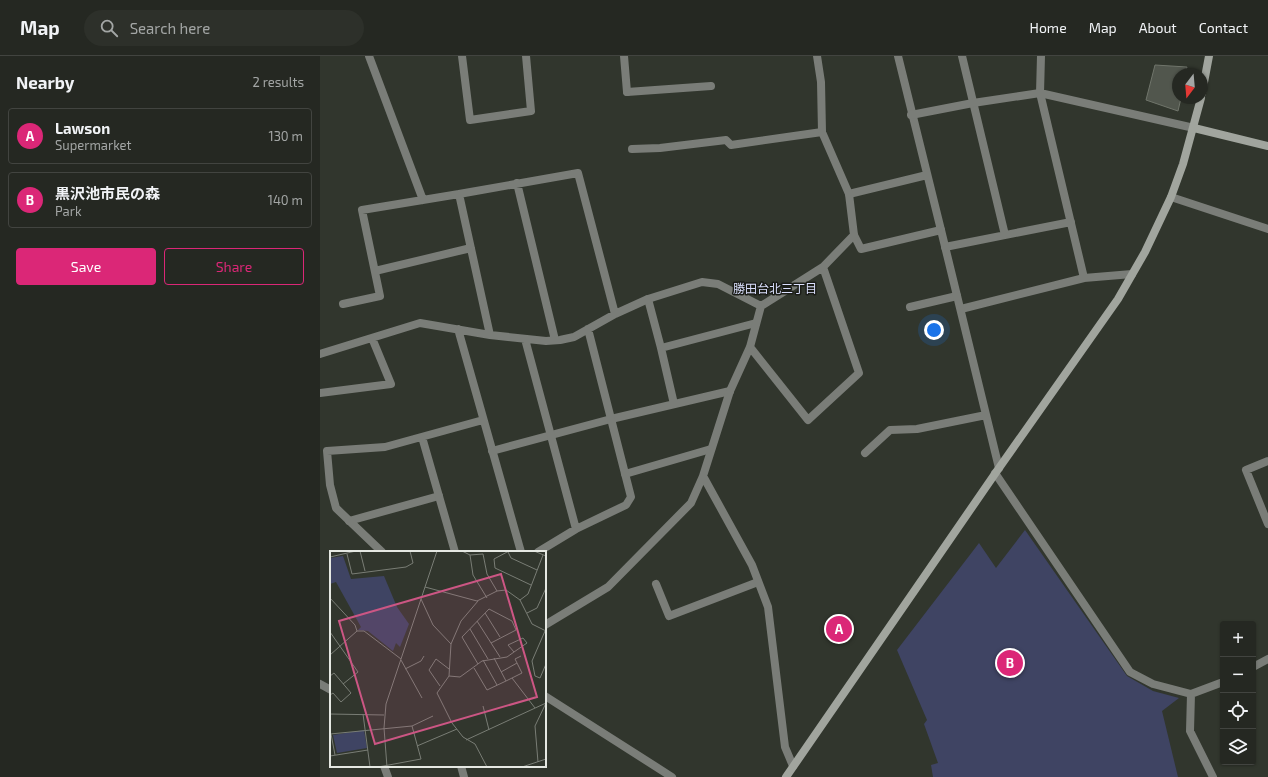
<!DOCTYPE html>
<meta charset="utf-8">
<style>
:root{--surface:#252822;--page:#2d302a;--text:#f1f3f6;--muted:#a3a6a5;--line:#424440;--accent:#db2777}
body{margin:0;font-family:"Exo 2","Noto Sans JP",sans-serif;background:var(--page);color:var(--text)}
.controls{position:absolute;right:12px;bottom:12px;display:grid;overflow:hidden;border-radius:4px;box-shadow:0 1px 3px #0004}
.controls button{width:36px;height:36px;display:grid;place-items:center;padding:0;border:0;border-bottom:1px solid var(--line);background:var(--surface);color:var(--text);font:20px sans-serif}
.compass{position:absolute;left:852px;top:12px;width:36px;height:36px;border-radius:50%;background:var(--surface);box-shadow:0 1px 3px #0004;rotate:196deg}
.you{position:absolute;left:614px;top:274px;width:14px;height:14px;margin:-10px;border:3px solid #fff;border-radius:50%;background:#1a73e8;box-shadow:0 0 0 6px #1a73e833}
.badge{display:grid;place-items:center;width:26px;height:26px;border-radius:50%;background:var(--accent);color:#fff;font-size:13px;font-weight:700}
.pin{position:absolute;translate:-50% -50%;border:2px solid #fff;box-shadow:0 1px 4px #0006}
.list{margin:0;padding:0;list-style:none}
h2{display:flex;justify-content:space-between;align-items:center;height:52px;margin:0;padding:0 16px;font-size:17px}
h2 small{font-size:13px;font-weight:400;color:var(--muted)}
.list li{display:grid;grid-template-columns:26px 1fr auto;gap:12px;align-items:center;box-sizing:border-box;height:56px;margin:0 8px 8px;padding:0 8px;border:1px solid var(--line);border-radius:4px}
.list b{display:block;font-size:15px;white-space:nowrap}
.list p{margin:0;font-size:13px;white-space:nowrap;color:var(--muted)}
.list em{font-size:13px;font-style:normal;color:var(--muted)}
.actions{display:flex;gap:8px;padding:12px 16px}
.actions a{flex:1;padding:9px 0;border:1px solid var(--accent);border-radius:4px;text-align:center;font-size:14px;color:var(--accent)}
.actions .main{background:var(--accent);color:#fff}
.icon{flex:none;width:22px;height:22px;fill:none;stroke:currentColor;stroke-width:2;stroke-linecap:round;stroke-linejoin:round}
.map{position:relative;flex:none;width:948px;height:721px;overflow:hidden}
header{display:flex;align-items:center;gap:24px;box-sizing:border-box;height:56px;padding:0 20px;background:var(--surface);border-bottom:1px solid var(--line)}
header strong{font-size:19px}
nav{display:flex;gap:22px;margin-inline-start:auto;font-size:14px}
.search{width:280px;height:36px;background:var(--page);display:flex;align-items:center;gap:10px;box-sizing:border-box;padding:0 14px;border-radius:22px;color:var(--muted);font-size:15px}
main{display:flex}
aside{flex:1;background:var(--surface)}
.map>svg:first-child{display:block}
</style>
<header>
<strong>Map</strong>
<div class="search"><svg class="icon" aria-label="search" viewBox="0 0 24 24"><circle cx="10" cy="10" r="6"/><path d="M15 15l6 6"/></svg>Search here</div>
<nav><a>Home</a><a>Map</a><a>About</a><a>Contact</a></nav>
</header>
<main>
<aside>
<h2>Nearby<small>2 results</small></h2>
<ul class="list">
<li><span class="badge">A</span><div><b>Lawson</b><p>Supermarket</p></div><em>130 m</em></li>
<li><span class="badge">B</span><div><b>黒沢池市民の森</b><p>Park</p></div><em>140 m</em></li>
</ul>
<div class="actions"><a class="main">Save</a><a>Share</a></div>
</aside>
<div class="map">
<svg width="948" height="721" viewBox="0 0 948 721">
<rect width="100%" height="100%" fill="#31362d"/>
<path fill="#3f4463" d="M705 474 807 620 833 635 859 642 842 655 858 721H613L611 709 618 707 604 668 607 664 577 594 659 487 676 512Z"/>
<path fill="#51564d" stroke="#70756b" d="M835 9 867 11 865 18H858V42H861L858 55 826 44Z"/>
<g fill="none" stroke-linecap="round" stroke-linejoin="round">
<path stroke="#7a7d78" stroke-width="8" d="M142 0 150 64 211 55 206 0
M642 0 685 179
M307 36 391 30
M720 37 764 222
M312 93 340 92 406 84 411 89 502 76
M529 138 607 119
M534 179 541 193 621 174 578 0
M625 191 751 166
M328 243 341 292 436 267
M590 251 637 240
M641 253 764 222 812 218
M341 292 354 348
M172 395 291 363 410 335
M305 418 391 393
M29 465 119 440
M336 528 349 560 438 526"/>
<path stroke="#7a7d78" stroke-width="8" d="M49 0 103 144
M304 0 307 36
M720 37 721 0
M591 59 653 47 720 37 874 72
M197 127 235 284
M851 141 948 173
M621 174 679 412
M55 215 151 192
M23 248 60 240 42 154 139 138
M138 273 201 496
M170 279 139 138 258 117 295 258
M205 283 256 473
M430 291 488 364 539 317 503 211
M0 298 100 267 170 279 226 285 240 284 254 281 295 258 328 243 382 226 398 228 441 250
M0 337 71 328 52 282
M102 381 135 496
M545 397 570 374 597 373 666 359
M948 405 926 414 948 468
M675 417 810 616 833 628 871 638 903 626
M62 496 16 452 10 429 7 395 65 391 163 364
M218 496 256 473 306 449 311 441 268 273
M225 569 288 531 371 447 383 420
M933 611 948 603
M0 628 11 634
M871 638 870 675 893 721
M225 640 352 721
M64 710 68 721
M141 710 144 721
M473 710 465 691 448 551 432 509 383 420 410 335 430 291 441 250 503 211 534 179 529 138 502 76 501 26 497 0"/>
<path stroke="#a1a59e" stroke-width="8" d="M882 37 889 0
M874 72 948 90
M466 721 679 412 798 243 825 196 851 141 863 108 881 42"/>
</g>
<g text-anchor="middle" stroke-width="3" stroke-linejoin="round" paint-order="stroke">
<g font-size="12" fill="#dadffc" stroke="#1b1d18">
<text x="455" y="237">勝田台北三丁目</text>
</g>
</g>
<g transform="translate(10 495)">
<rect width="216" height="216" fill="#31362d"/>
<path d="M13 5 21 28 54 25 67 56 79 73 70 96 66 92 63 100 38 80 28 79 31 76 6 31 0 33V7ZM34 179 37 197 7 202 3 184Z" fill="#3f4463"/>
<path fill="none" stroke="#797d75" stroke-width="1" d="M30 0 35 20M41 0H67M132 0 140 4 153 3 157 23 167 40M179 0 164 8 165 17 201 34M204 0 216 5M178 1 181 7 207 19M17 3 22 23 76 16 83 12 80 0M140 4 143 24 157 47M0 6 26 0M95 36 147 50 167 40 176 39 190 49 202 73 216 80M0 47 25 74 27 80M91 48 103 74 121 93 119 125 107 142 122 172 133 186 145 193 157 216M190 49 198 43 213 4M155 62 170 86M197 62 207 57 216 37M147 70 170 106M140 78 158 108M215 80 202 110 205 125 210 127 216 113M0 81 28 121 13 133M121 93 131 70 148 50M0 104 27 80H34L71 108M71 109 92 147M153 109 167 134M148 113 132 86 159 58 182 70 186 79 161 92M144 117 157 139 176 130 164 107M75 118 91 110 94 105M171 121 187 112M0 125 4 122 21 142 11 151 3 142 0 144M119 125 130 126 152 110 177 106 184 101 197 92 193 87 178 94 184 101M182 127 205 157M176 130 192 122 185 108 191 105M110 135 99 119 106 108 119 118M153 155 159 179M0 163 54 164M33 163 40 216M0 183 82 175 103 165M1 183 5 204M136 189 216 152M87 195 127 178M0 205 38 199M208 211 205 175 216 152M48 216 91 208 82 175M57 216 54 177 56 153 107 0M192 216 216 208"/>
<path fill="#cc5684" fill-opacity="0.15" stroke="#cc5684" stroke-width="2" d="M171 23 207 146 45 193 9 70Z"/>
<rect width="216" height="216" fill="none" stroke="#e5e8e2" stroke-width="2"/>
</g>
</svg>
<div class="controls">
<button>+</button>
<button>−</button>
<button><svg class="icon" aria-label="locate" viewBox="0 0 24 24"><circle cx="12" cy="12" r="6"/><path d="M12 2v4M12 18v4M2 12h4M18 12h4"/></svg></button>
<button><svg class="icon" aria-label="layers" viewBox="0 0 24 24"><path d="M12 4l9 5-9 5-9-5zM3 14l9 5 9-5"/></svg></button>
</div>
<svg class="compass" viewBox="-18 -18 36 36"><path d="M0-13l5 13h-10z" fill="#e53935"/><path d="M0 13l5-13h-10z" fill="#a3a6a5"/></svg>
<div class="you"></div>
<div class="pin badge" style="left:519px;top:573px">A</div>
<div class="pin badge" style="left:690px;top:607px">B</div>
</div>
</main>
